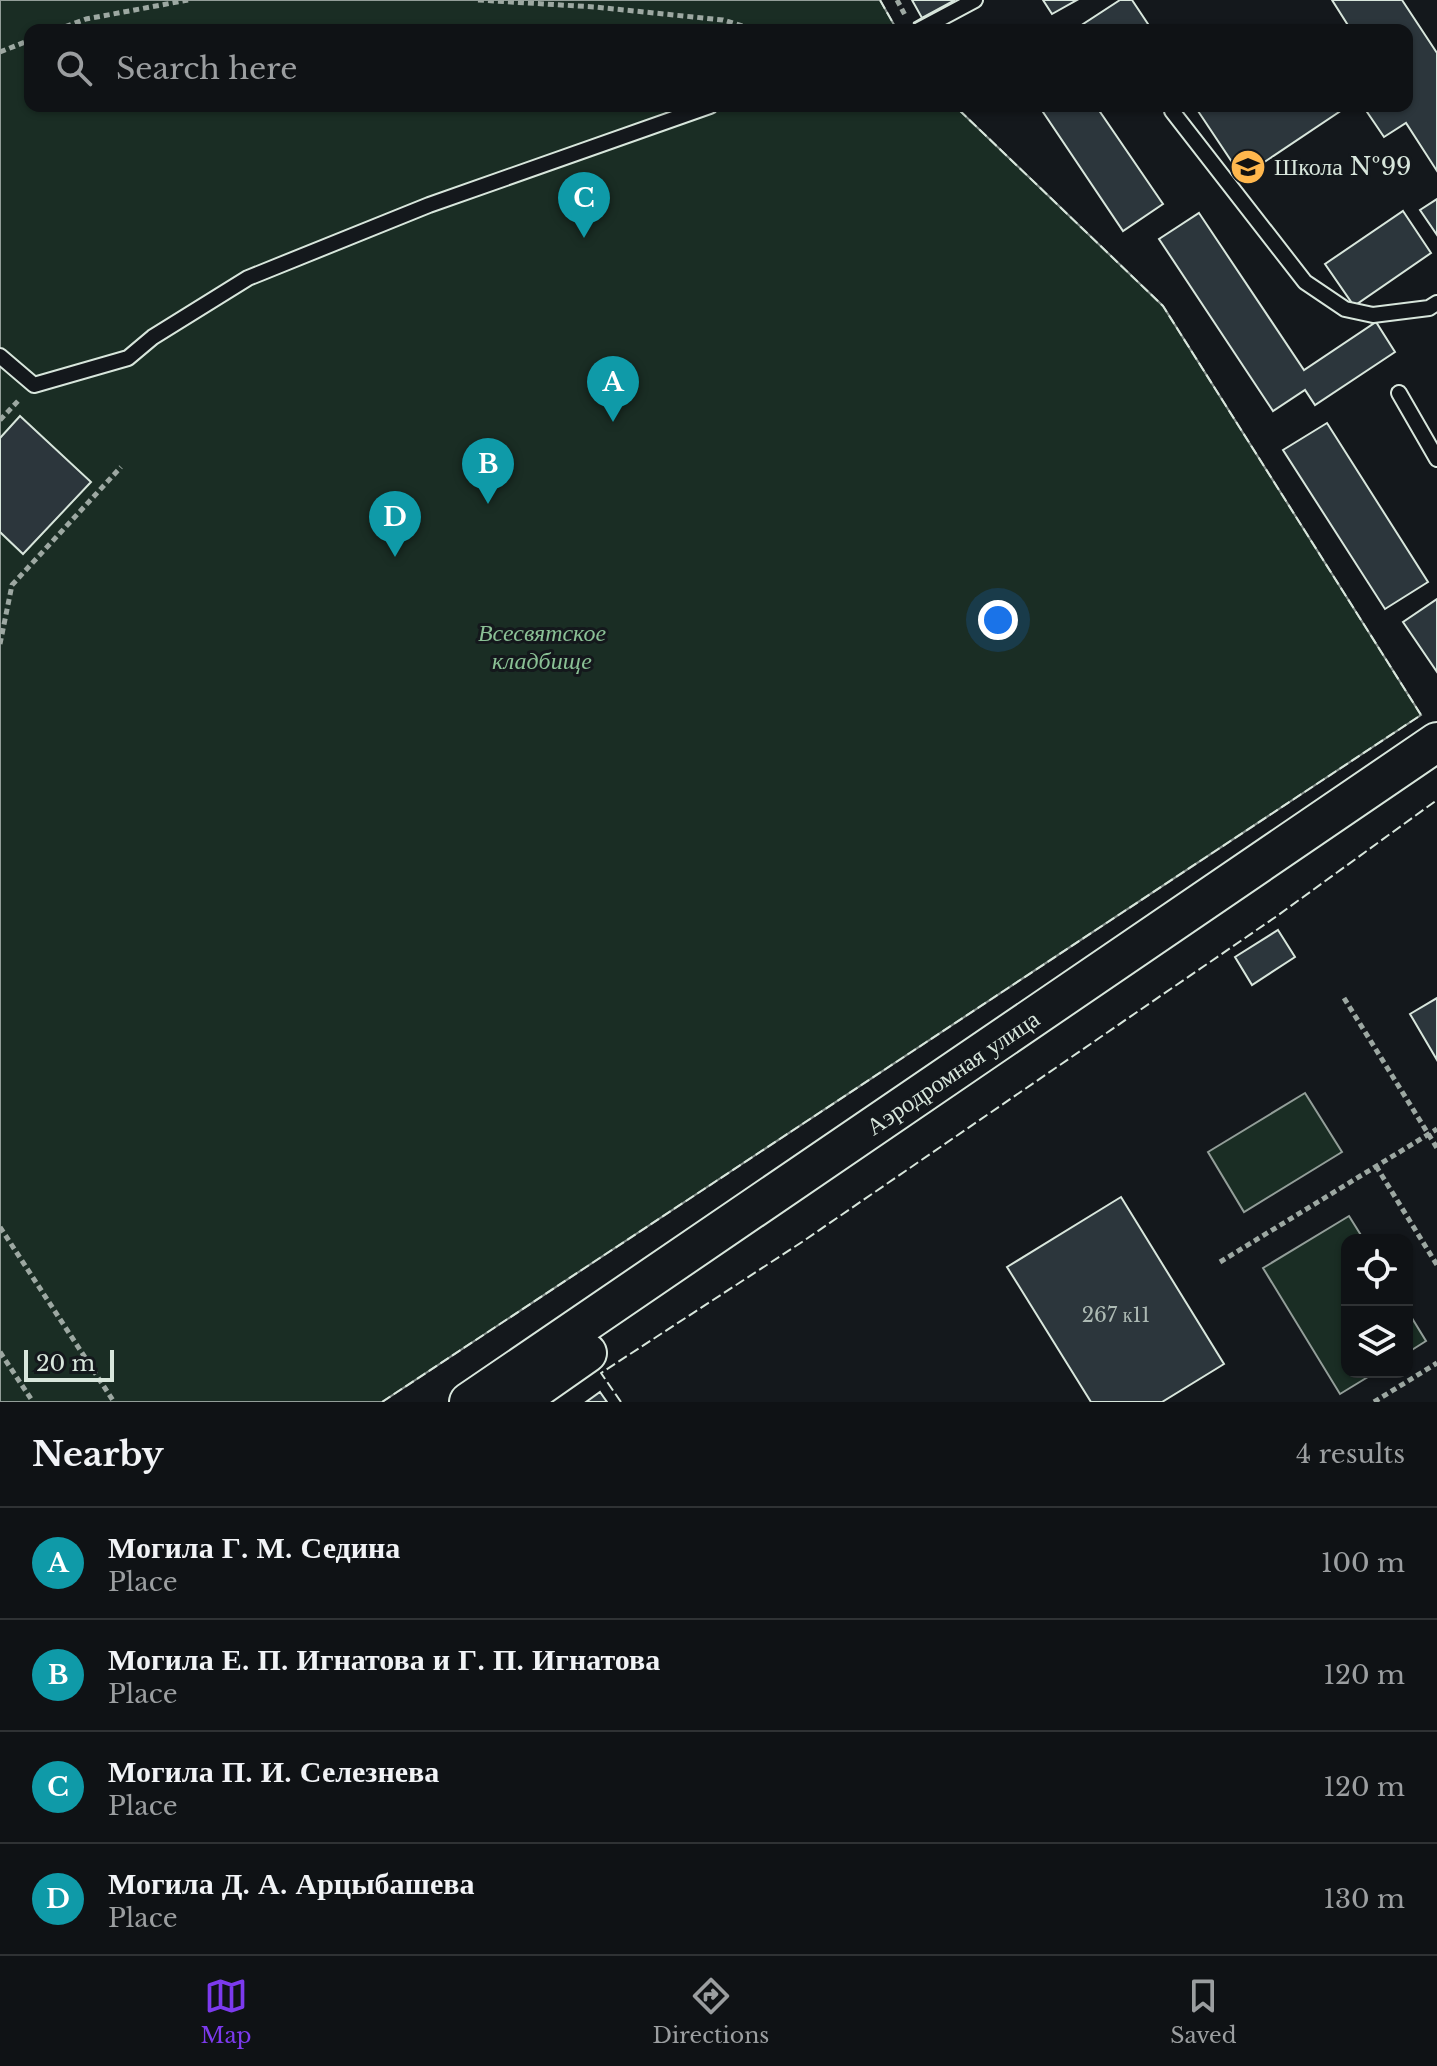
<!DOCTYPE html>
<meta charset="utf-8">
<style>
:root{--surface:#0f1215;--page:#1d2022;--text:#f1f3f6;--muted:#9b9ea0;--line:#2f3234;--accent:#7c3aed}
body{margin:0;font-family:"Libre Baskerville",serif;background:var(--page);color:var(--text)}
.controls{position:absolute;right:24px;bottom:24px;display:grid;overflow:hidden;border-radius:16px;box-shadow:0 2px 6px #0004}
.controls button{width:72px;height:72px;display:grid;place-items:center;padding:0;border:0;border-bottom:2px solid var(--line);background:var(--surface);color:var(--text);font:40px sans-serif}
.scale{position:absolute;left:24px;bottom:20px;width:90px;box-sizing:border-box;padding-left:8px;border:4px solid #d8e6dc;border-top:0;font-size:22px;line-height:28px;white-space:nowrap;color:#d8e6dc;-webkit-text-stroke:6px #14181c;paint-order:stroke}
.you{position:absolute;left:998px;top:620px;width:28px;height:28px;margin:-20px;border:6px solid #fff;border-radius:50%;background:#1a73e8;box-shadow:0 0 0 12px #1a73e833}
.badge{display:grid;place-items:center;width:52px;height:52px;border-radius:50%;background:var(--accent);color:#fff;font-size:26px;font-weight:700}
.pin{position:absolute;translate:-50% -66px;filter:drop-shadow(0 2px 4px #0008)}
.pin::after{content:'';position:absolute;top:42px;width:28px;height:24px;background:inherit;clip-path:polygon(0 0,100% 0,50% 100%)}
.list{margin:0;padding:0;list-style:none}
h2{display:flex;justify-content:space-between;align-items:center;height:104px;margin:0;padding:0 32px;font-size:34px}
h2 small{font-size:26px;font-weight:400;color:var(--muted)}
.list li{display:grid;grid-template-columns:52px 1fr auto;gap:24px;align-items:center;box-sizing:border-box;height:112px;padding:0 32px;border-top:2px solid var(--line)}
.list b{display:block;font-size:30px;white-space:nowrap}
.list p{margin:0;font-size:26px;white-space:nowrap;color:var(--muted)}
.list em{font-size:26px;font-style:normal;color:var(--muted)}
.icon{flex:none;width:44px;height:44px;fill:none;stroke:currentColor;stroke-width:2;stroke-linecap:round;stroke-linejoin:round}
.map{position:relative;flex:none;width:1437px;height:1402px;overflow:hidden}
.search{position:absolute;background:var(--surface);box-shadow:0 2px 6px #0004;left:24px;right:24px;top:24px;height:88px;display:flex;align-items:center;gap:20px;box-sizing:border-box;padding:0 28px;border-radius:16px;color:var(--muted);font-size:30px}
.sheet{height:552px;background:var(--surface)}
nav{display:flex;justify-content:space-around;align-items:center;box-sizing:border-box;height:112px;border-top:2px solid var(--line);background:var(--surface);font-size:22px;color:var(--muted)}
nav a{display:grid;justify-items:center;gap:4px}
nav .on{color:var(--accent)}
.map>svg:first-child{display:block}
</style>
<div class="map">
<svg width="1437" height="1402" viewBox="0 0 1437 1402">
<rect width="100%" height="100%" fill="#14181c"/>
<path fill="#1a2d24" stroke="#939e99" stroke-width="2" d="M0 0H880L897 30H30V106H955L1163 306 1421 715 382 1402H0Z
M1305 1093 1342 1152 1244 1212 1208 1152Z
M1349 1216 1364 1240H1347V1372H1376L1340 1394 1263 1268Z
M1407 1310 1426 1341 1407 1353Z"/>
<path fill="#2c363c" stroke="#d8e6dc" stroke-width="2" d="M912 0H955L922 18Z
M1043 0H1077L1052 14Z
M1120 0H1132L1152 30H1074Z
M1332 0H1402L1437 53V171L1406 123 1384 137 1363 106H1407V30H1351Z
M1039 106H1096L1163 204 1123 231Z
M1200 106H1348L1242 177 1196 108Z
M1437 199V235L1420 210Z
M1403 211 1431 253 1354 306 1325 264Z
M1199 213 1304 370 1376 322 1395 352 1315 405 1305 390 1273 411 1159 239Z
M20 416 91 482 23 554 0 532V438Z
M1327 423 1428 582 1385 609 1283 450Z
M1437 599V672L1403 622Z
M1278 930 1295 957 1252 985 1235 957Z
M1437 998V1060L1410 1014Z
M1121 1197 1224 1364 1162 1402H1091L1007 1267Z
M600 1392 607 1402H586Z"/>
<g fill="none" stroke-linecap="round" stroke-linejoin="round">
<defs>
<path id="lane" d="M919 30 975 0
M1172 111 1305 282 1345 309 1373 315 1429 308 1437 303
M0 356 34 385 128 358 153 337 248 278 429 205 710 106
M1399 393 1437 459"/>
<path id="secondary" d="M469 1402 1437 742
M517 1402 587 1353"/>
</defs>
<use href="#lane" stroke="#d8e6dc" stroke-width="18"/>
<use href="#secondary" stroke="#d8e6dc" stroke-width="42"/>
<path stroke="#9da8a2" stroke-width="5" stroke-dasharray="6 4" stroke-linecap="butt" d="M478 0 595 7 723 20 756 30
M897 0 905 15
M56 30 86 19 188 0
M0 52 30 40
M0 420 19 400
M0 644 12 585 121 467
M1344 998 1437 1148
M1376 1166 1437 1265
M0 1227 114 1402
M1220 1262 1437 1129
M0 1352 33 1402
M1374 1402 1437 1363"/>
<use href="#lane" stroke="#14181c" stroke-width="14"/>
<use href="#secondary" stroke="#14181c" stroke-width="38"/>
<path stroke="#d8e6dc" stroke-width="2" stroke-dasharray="10 4" stroke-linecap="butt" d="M880 0 897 30
M901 30 922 18
M382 1402 1421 715 1163 306 955 106
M621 1402 601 1373 802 1242 1277 916 1437 800"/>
</g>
<defs>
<symbol id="school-disc" viewBox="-11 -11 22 22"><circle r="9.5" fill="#ffb74d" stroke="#14181c"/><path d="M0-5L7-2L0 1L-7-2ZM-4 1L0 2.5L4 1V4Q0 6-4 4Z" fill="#111"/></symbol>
</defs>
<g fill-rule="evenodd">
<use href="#school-disc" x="1228" y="147" width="40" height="40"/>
</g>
<g text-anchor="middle" stroke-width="6" stroke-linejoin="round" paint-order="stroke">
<g font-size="20" fill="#adbab4">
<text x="1116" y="1322">267 к11</text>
</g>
<g font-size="24" fill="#d8e6dc" stroke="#14181c" text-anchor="start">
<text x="1274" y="175">Школа №99</text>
</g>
<g font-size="24" font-style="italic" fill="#8ac095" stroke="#14181c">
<text x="542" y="641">Всесвятское<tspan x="542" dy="28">кладбище</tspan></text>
</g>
<g font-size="24" fill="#d8e6dc" stroke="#14181c">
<text transform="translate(953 1073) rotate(-34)" y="8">Аэродромная улица</text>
</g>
</g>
</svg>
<div class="controls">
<button><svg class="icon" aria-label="locate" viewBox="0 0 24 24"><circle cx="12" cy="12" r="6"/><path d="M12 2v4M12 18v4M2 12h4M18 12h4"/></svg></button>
<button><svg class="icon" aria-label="layers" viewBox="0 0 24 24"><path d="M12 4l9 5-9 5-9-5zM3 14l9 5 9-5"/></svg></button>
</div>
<div class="scale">20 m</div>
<div class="you"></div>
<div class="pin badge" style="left:613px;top:422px;background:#0f9aa8">A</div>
<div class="pin badge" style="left:488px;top:504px;background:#0f9aa8">B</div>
<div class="pin badge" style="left:584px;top:238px;background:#0f9aa8">C</div>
<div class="pin badge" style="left:395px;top:557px;background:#0f9aa8">D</div>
<div class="search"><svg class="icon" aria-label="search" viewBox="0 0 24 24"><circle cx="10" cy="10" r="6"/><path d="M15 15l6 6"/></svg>Search here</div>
</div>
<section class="sheet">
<h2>Nearby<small>4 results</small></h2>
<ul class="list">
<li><span class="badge" style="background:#0f9aa8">A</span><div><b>Могила Г. М. Седина</b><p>Place</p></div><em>100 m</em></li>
<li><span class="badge" style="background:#0f9aa8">B</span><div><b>Могила Е. П. Игнатова и Г. П. Игнатова</b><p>Place</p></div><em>120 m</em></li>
<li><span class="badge" style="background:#0f9aa8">C</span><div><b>Могила П. И. Селезнева</b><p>Place</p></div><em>120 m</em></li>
<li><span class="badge" style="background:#0f9aa8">D</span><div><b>Могила Д. А. Арцыбашева</b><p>Place</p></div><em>130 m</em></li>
</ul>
</section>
<nav>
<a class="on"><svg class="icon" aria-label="map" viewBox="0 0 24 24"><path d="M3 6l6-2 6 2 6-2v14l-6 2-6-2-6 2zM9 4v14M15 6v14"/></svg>Map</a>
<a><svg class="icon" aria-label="directions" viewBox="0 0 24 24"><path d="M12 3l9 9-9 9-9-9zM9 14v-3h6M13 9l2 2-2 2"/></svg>Directions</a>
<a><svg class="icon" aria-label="saved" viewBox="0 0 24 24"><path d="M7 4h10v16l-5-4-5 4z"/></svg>Saved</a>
</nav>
